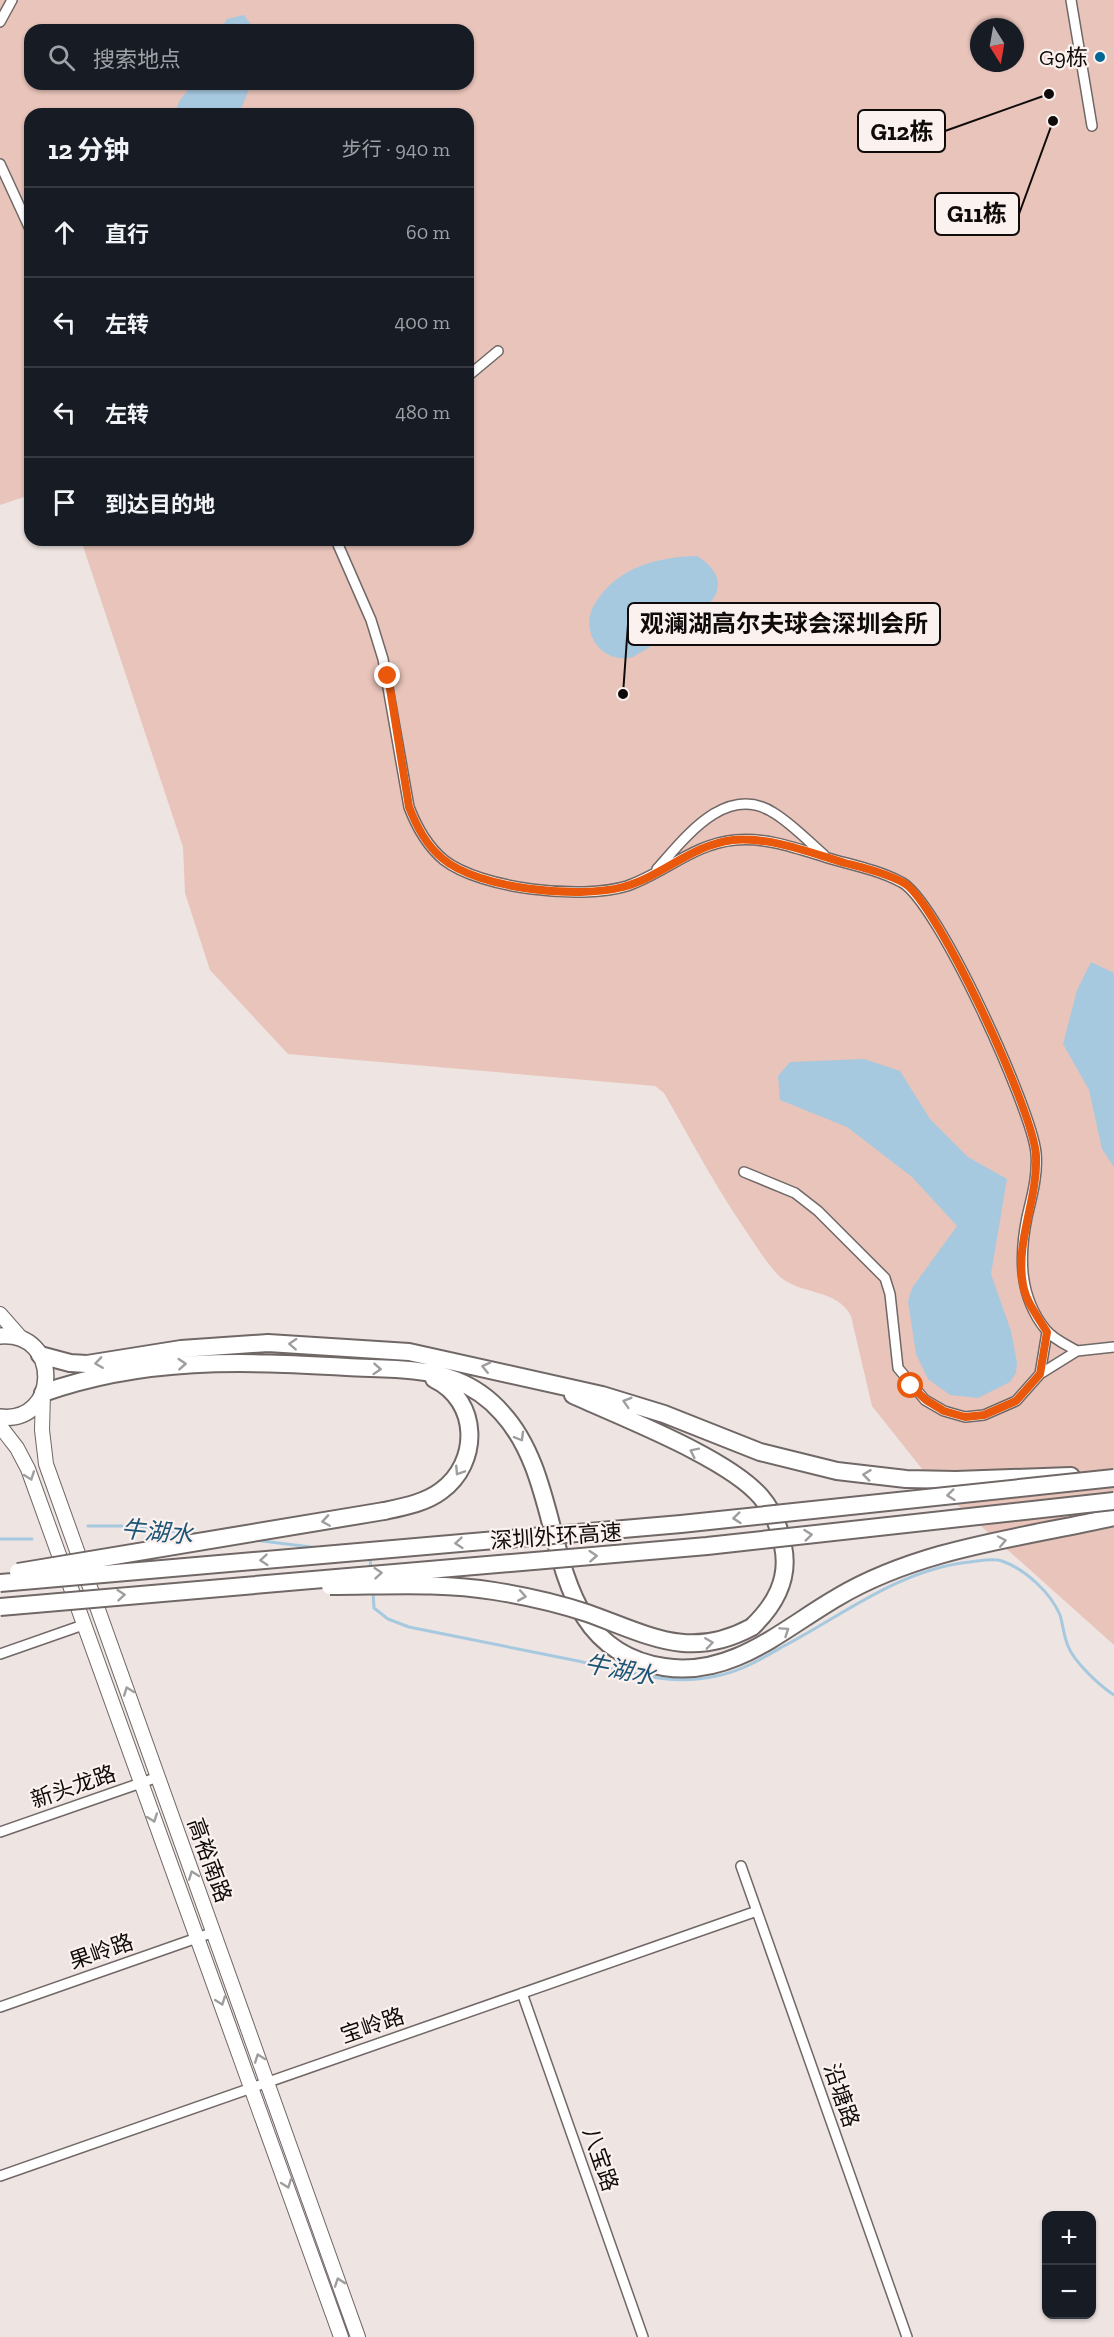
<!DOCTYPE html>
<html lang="zh">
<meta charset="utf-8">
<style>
:root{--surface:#171b24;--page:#242831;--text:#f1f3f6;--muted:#9ea1a6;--line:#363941}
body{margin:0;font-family:"Zilla Slab","Noto Sans SC",serif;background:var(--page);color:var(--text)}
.controls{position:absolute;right:18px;bottom:18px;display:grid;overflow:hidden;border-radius:12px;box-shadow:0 2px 4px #0004}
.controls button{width:54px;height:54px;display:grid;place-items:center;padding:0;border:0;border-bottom:2px solid var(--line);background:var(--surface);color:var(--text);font:30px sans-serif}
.compass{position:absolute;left:970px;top:18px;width:54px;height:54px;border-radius:50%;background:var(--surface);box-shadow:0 2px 4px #0004;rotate:169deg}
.stop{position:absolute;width:18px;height:18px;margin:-14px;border:4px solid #ea580c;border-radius:50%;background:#fff}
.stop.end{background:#ea580c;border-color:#fff;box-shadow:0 2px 6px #0008}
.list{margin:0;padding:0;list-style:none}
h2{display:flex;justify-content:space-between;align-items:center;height:78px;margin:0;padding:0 24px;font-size:26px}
h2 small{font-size:20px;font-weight:400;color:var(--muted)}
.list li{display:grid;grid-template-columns:39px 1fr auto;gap:18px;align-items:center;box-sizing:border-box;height:90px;padding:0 24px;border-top:2px solid var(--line)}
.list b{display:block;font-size:22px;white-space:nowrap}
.list em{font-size:20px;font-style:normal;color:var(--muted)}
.icon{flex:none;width:33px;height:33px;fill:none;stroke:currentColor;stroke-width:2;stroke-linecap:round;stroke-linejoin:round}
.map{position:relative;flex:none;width:1114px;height:2337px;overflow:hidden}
.search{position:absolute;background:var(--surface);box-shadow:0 2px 4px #0004;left:24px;top:24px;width:450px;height:66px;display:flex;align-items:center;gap:15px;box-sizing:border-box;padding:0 21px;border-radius:18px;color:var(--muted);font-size:22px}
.panel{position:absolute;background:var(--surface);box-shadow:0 2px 4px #0004;left:24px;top:108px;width:450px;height:438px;border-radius:18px}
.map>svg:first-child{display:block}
</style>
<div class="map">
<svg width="1114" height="2337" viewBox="0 0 1114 2337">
<rect width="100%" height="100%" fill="#eee4e1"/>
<path fill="#e8c4ba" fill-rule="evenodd" d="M0 0H1114V1645L934 1484 872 1406 851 1316C836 1287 798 1296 777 1274 767 1263 758 1249 750 1237 718 1191 692 1142 664 1093L655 1086 288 1054 210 970 185 893 183 847 81 540H468V114H30V495L0 505ZM979 27H1015V63H979ZM30 30H468V84H30Z"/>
<path fill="#a7c9e0" d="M244 15 255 30H220L227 19Z
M193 84H251L239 114H174L180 100Z
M697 556C710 564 723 577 716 594 708 612 651 647 633 657 601 666 577 629 596 602 618 567 658 557 697 556Z
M1091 962 1114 973V1167L1102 1149 1089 1090 1063 1044 1077 990Z
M864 1059 900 1071 930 1119 968 1157 1007 1179 991 1274 1011 1331 1017 1362 1016 1373 1010 1382 978 1398 950 1395 928 1379 916 1354 908 1301 912 1288 957 1226 912 1177 847 1127 780 1100 778 1076 790 1062Z"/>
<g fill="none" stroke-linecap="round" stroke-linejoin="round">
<path stroke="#a7c9e0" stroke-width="3" d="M88 1526H124L200 1534
M0 1539H32
M254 1540 319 1548
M370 1556 371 1571
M373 1592 374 1608 388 1619 409 1627C466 1638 522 1650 578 1661 630 1671 667 1688 721 1675 743 1670 763 1658 782 1647 843 1615 900 1569 970 1562 980 1561 993 1558 1002 1561 1025 1569 1051 1593 1060 1615 1063 1625 1064 1637 1068 1646 1074 1662 1100 1686 1114 1695"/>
<defs>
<path id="street" d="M1071 0 1092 126
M0 22 12 0
M0 164 30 229
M468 376 498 351
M336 540 371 620 383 659 409 807C417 828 427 846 444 860 481 889 582 900 627 886 665 873 693 844 735 840 770 837 801 850 835 860 857 866 880 871 901 882 937 899 1032 1110 1036 1153 1038 1175 1032 1196 1027 1217 1019 1257 1019 1297 1046 1330 1053 1339 1067 1345 1077 1351
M657 869C685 838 726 782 774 813 792 824 808 841 824 855
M744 1172 795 1193 818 1211 885 1278 890 1294 898 1368 925 1400 944 1411 965 1417 984 1415 1016 1401 1040 1374 1077 1351 1114 1347
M1040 1374 1047 1332
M0 1654 83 1625
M0 1832 158 1777
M741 1866 907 2337
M522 1993 643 2337
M0 2007 214 1932
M0 2176 757 1911"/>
<path id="secondary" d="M0 1314 22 1339
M43 1393 42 1430 46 1464 358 2337
M0 1426 17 1448 28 1469 341 2337"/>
<path id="primary" d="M0 1336C62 1331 60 1424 0 1417"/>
<path id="highway" d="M40 1355 70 1363 87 1364 181 1349 268 1343 409 1352 602 1395 664 1414 760 1452 837 1471 906 1479 956 1480 1071 1476
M43 1393C145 1357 241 1361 347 1367 382 1369 423 1367 455 1380 473 1387 489 1398 502 1413 574 1491 534 1647 664 1667 732 1678 784 1628 838 1597 921 1548 1021 1538 1114 1517
M573 1395C623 1418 728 1458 761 1497 773 1511 780 1529 783 1546 790 1579 775 1605 752 1627
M384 1511C403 1507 425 1503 441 1491 480 1463 480 1401 434 1379"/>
</defs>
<use href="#street" stroke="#706866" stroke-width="12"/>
<use href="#secondary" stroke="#706866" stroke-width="16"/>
<use href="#primary" stroke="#706866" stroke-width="18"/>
<use href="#highway" stroke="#706866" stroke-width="20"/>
<use href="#street" stroke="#fff" stroke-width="9"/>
<use href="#secondary" stroke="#fff" stroke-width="14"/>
<use href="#primary" stroke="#fff" stroke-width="15"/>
<use href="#highway" stroke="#fff" stroke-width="16"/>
<defs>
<path id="highway-bridge" d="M18 1572 384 1511
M0 1583 681 1524 1114 1478
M330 1586C384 1586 440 1582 494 1591 526 1596 557 1603 587 1613 649 1635 689 1661 752 1627
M0 1607 707 1546 1114 1501"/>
</defs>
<use href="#highway-bridge" stroke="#706866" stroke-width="20" stroke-linecap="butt"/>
<use href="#highway-bridge" stroke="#fff" stroke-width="16"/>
</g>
<defs><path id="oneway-chevron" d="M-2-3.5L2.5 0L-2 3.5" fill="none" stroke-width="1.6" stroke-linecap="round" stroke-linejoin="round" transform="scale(1.5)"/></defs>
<g stroke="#9f9d9d">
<use href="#oneway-chevron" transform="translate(293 1344) rotate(-177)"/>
<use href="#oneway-chevron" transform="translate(99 1363) rotate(172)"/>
<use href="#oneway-chevron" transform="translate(182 1364) rotate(-4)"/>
<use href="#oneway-chevron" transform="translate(486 1367) rotate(-167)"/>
<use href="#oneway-chevron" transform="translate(377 1369) rotate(4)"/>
<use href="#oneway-chevron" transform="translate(627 1402) rotate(-163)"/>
<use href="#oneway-chevron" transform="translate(520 1437) rotate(60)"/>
<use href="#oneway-chevron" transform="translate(694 1452) rotate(-154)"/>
<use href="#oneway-chevron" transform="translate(459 1471) rotate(123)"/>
<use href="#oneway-chevron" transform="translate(867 1475) rotate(-173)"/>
<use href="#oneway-chevron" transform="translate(30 1476) rotate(70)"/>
<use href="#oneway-chevron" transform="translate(951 1495) rotate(174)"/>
<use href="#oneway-chevron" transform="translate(737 1518) rotate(174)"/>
<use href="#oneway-chevron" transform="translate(326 1521) rotate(171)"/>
<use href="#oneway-chevron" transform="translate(808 1535) rotate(-6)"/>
<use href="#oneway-chevron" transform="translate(1002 1541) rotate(-12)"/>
<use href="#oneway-chevron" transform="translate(459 1543) rotate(175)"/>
<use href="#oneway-chevron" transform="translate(593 1556) rotate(-4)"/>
<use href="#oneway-chevron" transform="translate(264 1560) rotate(175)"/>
<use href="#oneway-chevron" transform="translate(378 1573) rotate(-5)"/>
<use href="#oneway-chevron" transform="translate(121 1595) rotate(-5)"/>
<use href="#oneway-chevron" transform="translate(522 1596) rotate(10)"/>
<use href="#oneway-chevron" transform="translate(785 1631) rotate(-34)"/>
<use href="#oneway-chevron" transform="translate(709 1643) rotate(-8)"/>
<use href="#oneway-chevron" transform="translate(128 1691) rotate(-110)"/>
<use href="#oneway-chevron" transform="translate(153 1818) rotate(70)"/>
<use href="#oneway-chevron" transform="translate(193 1875) rotate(-110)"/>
<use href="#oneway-chevron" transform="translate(221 2001) rotate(70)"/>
<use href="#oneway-chevron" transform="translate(259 2058) rotate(-110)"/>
<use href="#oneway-chevron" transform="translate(287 2184) rotate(70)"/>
<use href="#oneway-chevron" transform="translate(339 2282) rotate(-109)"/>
</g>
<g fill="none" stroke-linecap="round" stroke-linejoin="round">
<path stroke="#ea580c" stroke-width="8" d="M388 676 409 807C417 827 426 845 443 859 479 889 578 899 623 887 663 876 691 845 733 840 772 837 808 852 845 863 864 868 886 873 904 883 937 902 1035 1114 1036 1156 1038 1199 1015 1242 1023 1285 1026 1302 1038 1317 1047 1332L1040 1374 1016 1401 984 1415 965 1417 944 1411 926 1400 911 1386"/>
</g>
<circle fill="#006694" stroke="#fbf1ef" stroke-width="2" cx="1100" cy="57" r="6"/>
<g text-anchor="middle" stroke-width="4.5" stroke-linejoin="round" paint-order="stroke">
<g font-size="22" fill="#0e0b0a" stroke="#fbf1ef" text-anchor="end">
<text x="1088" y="65">G9栋</text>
</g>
<g font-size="22" fill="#0e0b0a" stroke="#fbf1ef">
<text transform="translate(556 1536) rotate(-4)" y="8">深圳外环高速</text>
<text transform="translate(73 1786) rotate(-19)" y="8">新头龙路</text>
<text transform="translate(210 1860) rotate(70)" y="8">高裕南路</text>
<text transform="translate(101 1951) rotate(-19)" y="8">果岭路</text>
<text transform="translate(372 2025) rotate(-19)" y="8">宝岭路</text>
<text transform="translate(842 2095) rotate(71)" y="8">沿塘路</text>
<text transform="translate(601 2159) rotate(71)" y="8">八宝路</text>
</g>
<g font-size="24" font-style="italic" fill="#1c5575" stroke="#fbf1ef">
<text transform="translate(157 1532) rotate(5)" y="8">牛湖水</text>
<text transform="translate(620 1670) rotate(11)" y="8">牛湖水</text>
</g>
</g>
<path fill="none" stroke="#0e0b0a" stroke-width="2" d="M1049 94L945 131M1053 121L1019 214M623 694L628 624"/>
<g fill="#0e0b0a" stroke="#fbf1ef" stroke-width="2">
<circle cx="1049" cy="94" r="6"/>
<circle cx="1053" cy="121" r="6"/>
<circle cx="623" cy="694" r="6"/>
</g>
<g fill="#fbf1ef" stroke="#0e0b0a" stroke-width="2">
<rect x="858" y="110" width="87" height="42" rx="6"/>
<rect x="935" y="193" width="84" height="42" rx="6"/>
<rect x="628" y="603" width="312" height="42" rx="6"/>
</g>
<g font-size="24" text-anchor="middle" font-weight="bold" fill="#0e0b0a">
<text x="902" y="140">G12栋</text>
<text x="977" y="222">G11栋</text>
<text x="784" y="632">观澜湖高尔夫球会深圳会所</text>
</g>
</svg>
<div class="controls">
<button>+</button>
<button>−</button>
</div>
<svg class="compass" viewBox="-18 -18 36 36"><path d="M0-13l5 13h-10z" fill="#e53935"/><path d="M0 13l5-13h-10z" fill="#9ea1a6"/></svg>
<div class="stop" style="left:911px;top:1386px"></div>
<div class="stop end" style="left:388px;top:676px"></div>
<div class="search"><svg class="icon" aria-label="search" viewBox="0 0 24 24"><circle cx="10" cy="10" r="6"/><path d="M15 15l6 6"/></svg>搜索地点</div>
<section class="panel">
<h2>12 分钟<small>步行 · 940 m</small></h2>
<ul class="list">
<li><svg class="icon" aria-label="ahead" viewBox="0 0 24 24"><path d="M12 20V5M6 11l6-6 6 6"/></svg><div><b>直行</b></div><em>60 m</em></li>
<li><svg class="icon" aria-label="left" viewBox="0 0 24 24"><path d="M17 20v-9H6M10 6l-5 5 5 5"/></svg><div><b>左转</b></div><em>400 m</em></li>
<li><svg class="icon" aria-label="left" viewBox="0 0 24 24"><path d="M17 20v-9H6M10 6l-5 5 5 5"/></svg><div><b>左转</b></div><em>480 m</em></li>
<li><svg class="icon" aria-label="arrive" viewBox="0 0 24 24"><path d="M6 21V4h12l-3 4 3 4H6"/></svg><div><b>到达目的地</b></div></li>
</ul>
</section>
</div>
